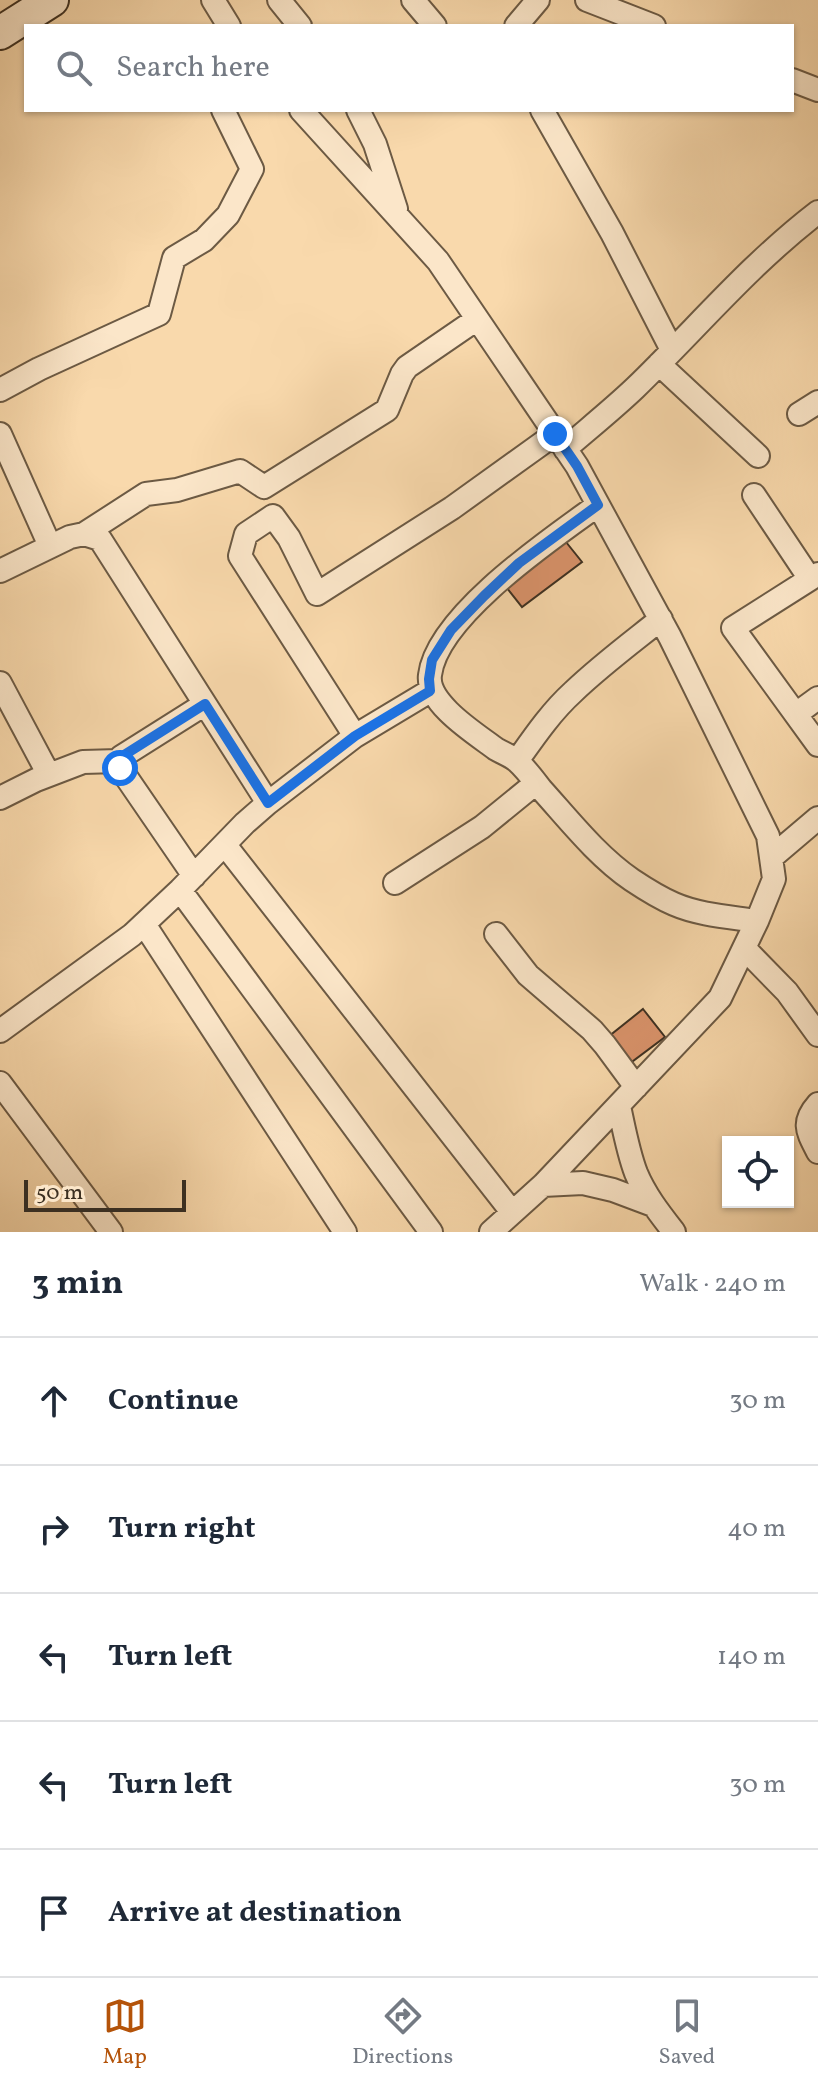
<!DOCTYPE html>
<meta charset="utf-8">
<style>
:root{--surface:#fff;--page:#f2f2f3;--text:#1f2937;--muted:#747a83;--line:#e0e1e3;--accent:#b45309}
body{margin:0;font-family:Vollkorn,serif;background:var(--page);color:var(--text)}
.controls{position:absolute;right:24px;bottom:24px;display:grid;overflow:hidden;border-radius:0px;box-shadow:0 2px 6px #0004}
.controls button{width:72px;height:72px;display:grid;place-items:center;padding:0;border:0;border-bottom:2px solid var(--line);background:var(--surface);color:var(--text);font:40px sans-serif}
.scale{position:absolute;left:24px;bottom:20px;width:162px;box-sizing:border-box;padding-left:8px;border:4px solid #3d3021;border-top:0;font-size:22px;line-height:28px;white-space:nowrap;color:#3d3021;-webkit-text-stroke:6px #fbe6c9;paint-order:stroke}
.stop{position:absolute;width:24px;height:24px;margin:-18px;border:6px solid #1a73e8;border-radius:50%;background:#fff}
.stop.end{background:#1a73e8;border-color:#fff;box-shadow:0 2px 8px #0008}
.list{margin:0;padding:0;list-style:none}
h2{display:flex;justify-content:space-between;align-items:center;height:104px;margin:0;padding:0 32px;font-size:34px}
h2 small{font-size:26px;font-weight:400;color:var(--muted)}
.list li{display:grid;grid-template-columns:52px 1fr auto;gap:24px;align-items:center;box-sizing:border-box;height:128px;padding:0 32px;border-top:2px solid var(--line)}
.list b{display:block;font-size:30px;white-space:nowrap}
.list em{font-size:26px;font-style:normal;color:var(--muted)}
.icon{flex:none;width:44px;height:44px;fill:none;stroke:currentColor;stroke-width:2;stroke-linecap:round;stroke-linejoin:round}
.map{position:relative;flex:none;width:818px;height:1232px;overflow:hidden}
.search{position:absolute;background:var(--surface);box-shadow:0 2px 6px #0004;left:24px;right:24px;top:24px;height:88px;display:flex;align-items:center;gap:20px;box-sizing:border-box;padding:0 28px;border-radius:0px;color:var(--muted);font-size:30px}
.sheet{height:744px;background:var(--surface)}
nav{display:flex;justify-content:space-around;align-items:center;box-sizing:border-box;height:112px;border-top:2px solid var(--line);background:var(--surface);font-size:22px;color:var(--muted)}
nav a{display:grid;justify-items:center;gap:4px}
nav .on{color:var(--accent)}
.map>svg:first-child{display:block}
</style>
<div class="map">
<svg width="818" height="1232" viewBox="0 0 818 1232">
<rect width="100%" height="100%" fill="#f9d9ac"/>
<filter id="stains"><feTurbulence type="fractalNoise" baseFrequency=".0025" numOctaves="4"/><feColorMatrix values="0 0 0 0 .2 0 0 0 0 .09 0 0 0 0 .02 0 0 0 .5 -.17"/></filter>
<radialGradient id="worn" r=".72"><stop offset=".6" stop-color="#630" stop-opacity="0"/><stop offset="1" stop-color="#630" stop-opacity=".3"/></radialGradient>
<path fill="#da936b" stroke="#3d3021" stroke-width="2" d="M562 537 582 562 522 607 503 583Z
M643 1009 665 1037 629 1064 608 1037Z"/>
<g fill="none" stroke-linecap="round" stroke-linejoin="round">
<defs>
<path id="minor" d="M213 0 229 26
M279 0 300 26
M413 0 435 26
M587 0 654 26
M516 26 538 0
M792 80 818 90
M301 110 438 261 577 466 670 637 768 836 774 879 757 921 720 998 543 1185 491 1232
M358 110 375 144 396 209
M542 110 612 233 672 350
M659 364 758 456
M0 390 39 369 159 314 174 258 204 240 228 215 252 169 223 110
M799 414 818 402
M0 434 50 546
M565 449C588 429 613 409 635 388 697 328 749 265 818 212
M754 495 810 579
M598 505C551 539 437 616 430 675 426 703 476 734 496 749 503 753 511 756 517 761 526 769 534 780 541 789 569 820 597 856 632 880 644 888 660 898 674 904 699 915 731 917 757 921
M84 534 146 494 177 490 240 471 264 487 387 410 402 374 407 367 477 319
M0 571 70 537 84 534 100 539 268 803
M818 574 733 628 818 745
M0 683 49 775
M796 714 818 698
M355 736 240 556 246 534 273 516 289 538 317 594 452 508 555 434
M517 761C534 737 551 712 573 692 600 666 631 643 661 619
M0 798 36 780 83 762 118 761
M225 845 512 1212
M772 857 818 818
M194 876 120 768 118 761 121 757 205 704
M395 883 482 827 536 783
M180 890 431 1232
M144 924 345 1232
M496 934 528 975 592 1030 605 1045 636 1087
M745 949 787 992 818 1035
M0 1031 132 935 180 890 245 823 268 803 355 736 430 691
M0 1083 111 1232
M818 1104C801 1123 808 1132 818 1152
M619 1106C624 1129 628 1152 636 1173 645 1195 660 1214 674 1232
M543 1185 583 1183 613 1190 653 1205"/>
<path id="secondary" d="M0 33 52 0"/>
</defs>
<use href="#minor" stroke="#6c5a44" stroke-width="26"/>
<use href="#secondary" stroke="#3d3021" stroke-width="36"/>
<use href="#minor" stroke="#fbe6c9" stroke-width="22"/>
<use href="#secondary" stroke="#fbe6c9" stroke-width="32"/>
</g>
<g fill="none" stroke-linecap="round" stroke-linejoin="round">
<path stroke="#1a73e8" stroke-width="10" d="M120 768 118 761 121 757 205 704 268 803 355 736 430 691 429 679 432 660 451 630 484 596 519 563 598 505 577 466 555 434"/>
</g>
<rect width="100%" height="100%" filter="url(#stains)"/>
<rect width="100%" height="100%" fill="url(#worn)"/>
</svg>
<div class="controls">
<button><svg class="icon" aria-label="locate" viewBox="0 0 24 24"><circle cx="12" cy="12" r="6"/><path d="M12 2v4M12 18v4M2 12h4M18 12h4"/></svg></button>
</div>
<div class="scale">50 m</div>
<div class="stop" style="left:120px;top:768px"></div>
<div class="stop end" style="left:555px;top:434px"></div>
<div class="search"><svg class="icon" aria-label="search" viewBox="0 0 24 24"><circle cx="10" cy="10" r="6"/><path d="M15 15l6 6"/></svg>Search here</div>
</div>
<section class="sheet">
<h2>3 min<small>Walk · 240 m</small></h2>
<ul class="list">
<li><svg class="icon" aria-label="ahead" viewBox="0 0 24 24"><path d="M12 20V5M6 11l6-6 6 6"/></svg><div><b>Continue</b></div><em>30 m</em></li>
<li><svg class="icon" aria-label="right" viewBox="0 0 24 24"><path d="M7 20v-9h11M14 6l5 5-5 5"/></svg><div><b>Turn right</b></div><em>40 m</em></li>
<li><svg class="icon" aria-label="left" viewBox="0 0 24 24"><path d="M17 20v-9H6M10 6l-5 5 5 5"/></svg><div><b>Turn left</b></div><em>140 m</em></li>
<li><svg class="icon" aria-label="left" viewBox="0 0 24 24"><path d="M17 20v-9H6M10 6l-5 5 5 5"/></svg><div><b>Turn left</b></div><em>30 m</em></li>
<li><svg class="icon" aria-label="arrive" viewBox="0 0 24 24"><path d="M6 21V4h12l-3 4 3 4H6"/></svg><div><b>Arrive at destination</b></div></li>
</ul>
</section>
<nav>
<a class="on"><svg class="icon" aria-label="map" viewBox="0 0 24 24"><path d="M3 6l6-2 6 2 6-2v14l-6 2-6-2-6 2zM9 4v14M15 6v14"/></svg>Map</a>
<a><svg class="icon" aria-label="directions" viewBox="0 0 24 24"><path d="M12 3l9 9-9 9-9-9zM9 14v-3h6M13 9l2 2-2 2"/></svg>Directions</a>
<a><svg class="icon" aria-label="saved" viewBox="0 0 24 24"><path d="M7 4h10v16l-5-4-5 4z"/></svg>Saved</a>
</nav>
